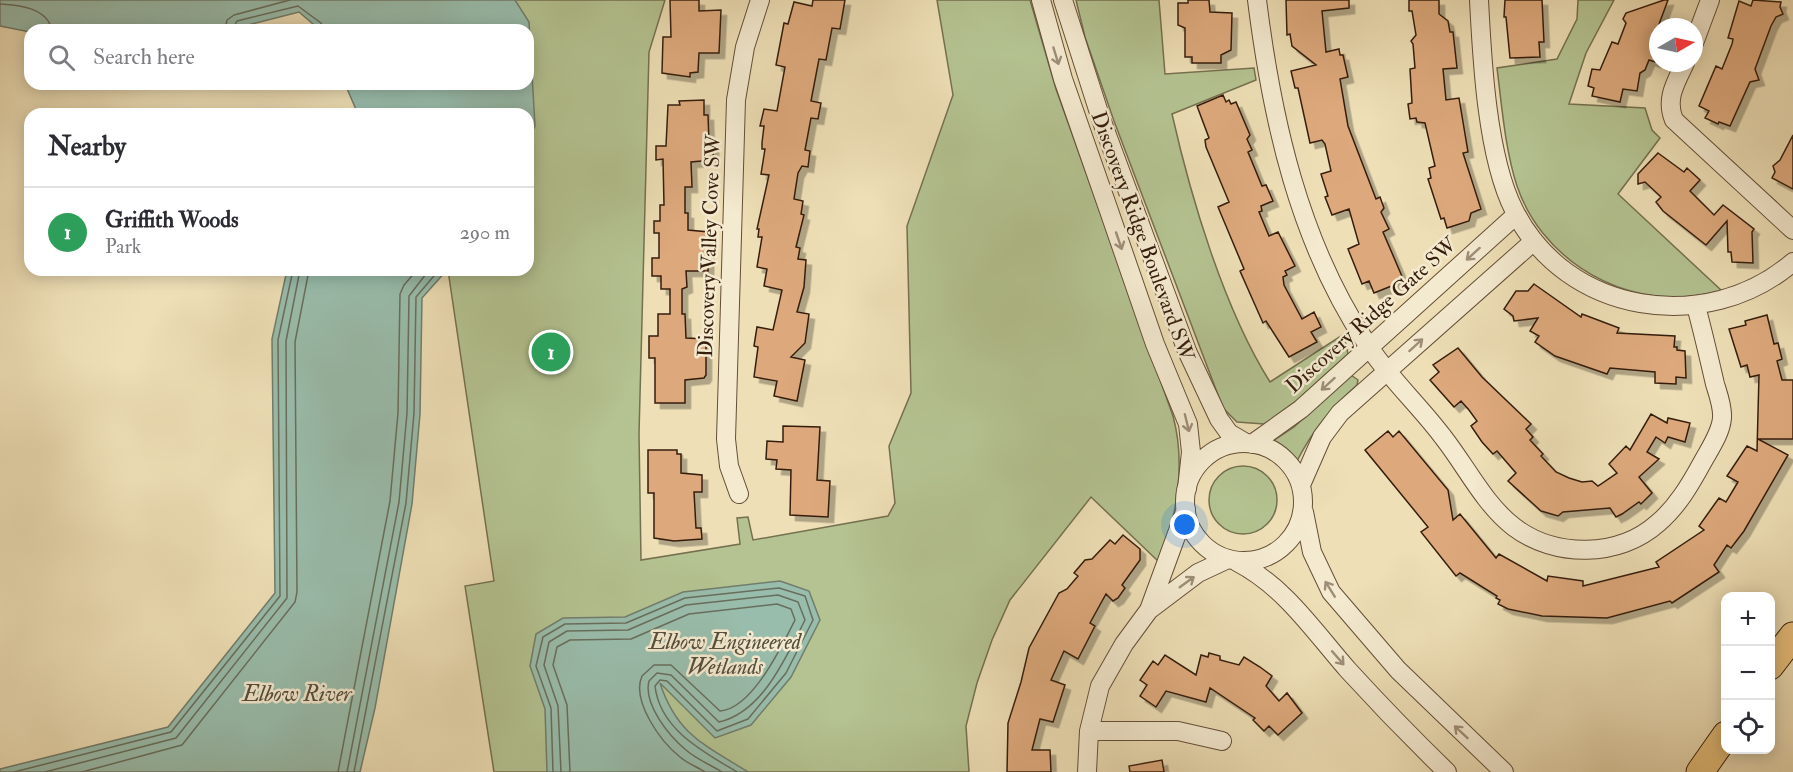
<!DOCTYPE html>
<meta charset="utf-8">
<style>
:root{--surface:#fff;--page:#f2f2f3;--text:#2b2b33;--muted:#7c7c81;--line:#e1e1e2;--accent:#b45309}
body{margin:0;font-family:"IM FELL Double Pica",serif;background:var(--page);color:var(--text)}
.controls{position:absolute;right:18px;bottom:18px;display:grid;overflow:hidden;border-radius:12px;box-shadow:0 3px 15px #0003}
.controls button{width:54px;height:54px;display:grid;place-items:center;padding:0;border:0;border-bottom:2px solid var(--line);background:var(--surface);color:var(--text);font:30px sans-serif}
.compass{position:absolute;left:1649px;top:18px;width:54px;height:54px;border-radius:50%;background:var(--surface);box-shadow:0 3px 15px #0003;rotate:81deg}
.you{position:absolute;left:1185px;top:525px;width:21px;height:21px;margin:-15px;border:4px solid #fff;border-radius:50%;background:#1a73e8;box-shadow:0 0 0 9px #1a73e833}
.badge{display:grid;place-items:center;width:39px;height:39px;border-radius:50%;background:var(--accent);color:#fff;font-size:20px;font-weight:700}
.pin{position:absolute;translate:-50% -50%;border:3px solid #fff;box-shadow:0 2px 6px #0006}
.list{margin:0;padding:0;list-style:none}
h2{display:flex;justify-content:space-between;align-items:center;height:78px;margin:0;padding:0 24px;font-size:26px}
h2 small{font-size:20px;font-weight:400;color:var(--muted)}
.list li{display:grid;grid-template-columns:39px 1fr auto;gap:18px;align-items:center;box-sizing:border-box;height:90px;padding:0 24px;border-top:2px solid var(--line)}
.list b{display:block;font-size:22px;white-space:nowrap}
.list p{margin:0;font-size:20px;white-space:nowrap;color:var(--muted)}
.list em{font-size:20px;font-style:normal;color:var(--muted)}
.icon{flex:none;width:33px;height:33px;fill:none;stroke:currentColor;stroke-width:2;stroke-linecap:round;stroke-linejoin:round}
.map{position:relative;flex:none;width:1793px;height:772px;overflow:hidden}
.search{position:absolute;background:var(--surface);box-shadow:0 3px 15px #0003;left:24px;top:24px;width:510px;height:66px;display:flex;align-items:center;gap:15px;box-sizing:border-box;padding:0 21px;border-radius:18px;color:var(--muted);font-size:22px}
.panel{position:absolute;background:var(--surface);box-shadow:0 3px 15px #0003;left:24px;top:108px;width:510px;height:168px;border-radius:18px}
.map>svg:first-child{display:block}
</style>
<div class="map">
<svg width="1793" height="772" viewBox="0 0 1793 772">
<defs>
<filter id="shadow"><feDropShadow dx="5.5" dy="5.5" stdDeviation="0" flood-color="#0004"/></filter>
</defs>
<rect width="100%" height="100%" fill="#eedfb6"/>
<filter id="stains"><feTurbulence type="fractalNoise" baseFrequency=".00333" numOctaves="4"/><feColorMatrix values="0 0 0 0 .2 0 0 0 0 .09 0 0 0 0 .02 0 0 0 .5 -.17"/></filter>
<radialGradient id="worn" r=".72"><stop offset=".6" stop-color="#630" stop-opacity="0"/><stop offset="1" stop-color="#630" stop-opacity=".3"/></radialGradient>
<path fill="#b4c391" stroke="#75704f" stroke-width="1.5" d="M408 0H665L649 52 639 434 641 560 740 544 737 518 748 517 753 540 888 516 895 503 889 446 911 393 907 226 953 95 937 0H1030L1056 89 1173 416C1186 464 1177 517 1159 562L1091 497 1010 600 992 640 977 683 966 726 969 772H494L465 586 494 581 448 270H528V30Z
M1076 0H1159L1165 74 1254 68 1256 80 1172 114C1191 198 1224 309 1270 382L1344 334 1348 354 1282 414 1264 424 1237 422 1223 408 1114 121 1085 37Z
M1578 0H1614L1586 53 1569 104 1645 108 1652 130 1660 138 1618 194 1722 291C1709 293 1695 297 1681 297 1610 300 1540 254 1517 186 1505 149 1502 107 1497 68L1557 59 1577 19Z
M1351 375 1358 380 1357 385C1330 409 1312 431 1296 463L1273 441 1294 427Z
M1209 500a34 34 0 1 1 68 0a34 34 0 1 1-68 0Z"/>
<path fill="#99bdac" stroke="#717d6c" stroke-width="1.5" d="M0 0H515L529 22 535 126 528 141V114H358L345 84H528V30H320L299 12 228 30 30 32 0 26Z
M287 270H447L422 298 420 414 412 504 375 708 360 772H0V769L168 727 275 593 272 339Z
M780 581 809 591 820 620 791 677 751 725 715 738 660 683C677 735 705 745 748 772H547L545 709 530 666 536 634 563 618 625 617 683 592Z"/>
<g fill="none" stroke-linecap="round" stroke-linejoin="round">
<path stroke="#686e5c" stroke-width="1.5" d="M0 4C20 5 47 8 52 30
M225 30 227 20 234 15 290 0
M232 30 237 21 298 6 321 23 323 30
M14 772 171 732 280 596 278 340 293 270
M45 772 176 738 287 598 286 341 300 270
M82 772 182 745 295 602 297 592 295 342 309 270
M338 772 390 501 398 413 400 294 404 285 417 270
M347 772 399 502 407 413 409 296 429 270
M354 772 406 503 414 413 416 297 439 270
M553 772 551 708 536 666 543 637 565 624 626 623 685 598 779 588 805 596 813 620 786 673 748 719 717 731 667 681 660 680 655 686C660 730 704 752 737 772
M561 772 558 706 544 665 549 642 567 631 628 630 686 605 778 595 798 602 805 620C786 657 763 712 719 722L671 675 657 673 649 681C643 704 669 736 686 750 696 759 711 765 722 772
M570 772 567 705 553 665 557 647 570 640 631 639 689 614 777 604 791 609 795 620C782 646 752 709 720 711L671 665H654L642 676C631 701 661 742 680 757 687 763 697 767 705 772"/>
</g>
<path fill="#dda97c" stroke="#361e0d" stroke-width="1.5" filter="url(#shadow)" d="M670 0H699V11L721 10 719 53H699L698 72 690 73V77L662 73 663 37H671Z
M813 0H845L840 29 832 28 826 60 819 59 811 101 821 103 818 119 811 118 805 150 810 151 808 167 802 166 798 173 794 199 803 201 801 214 804 215 796 247 800 248 798 259 806 260 804 287 797 312 809 314 805 343 791 357 805 360 797 401 774 396 777 381 754 377 758 347 754 346 757 327 773 330 782 290 764 286 767 269 757 267 762 237H758L759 229H757L769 175 761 174 765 149H762V143L764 126H760L764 109 777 111 785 67 776 65 784 23 788 24 794 2 812 6Z
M1188 0H1209L1210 12 1232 13 1231 50 1221 55V63H1192V57H1185V28L1178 25V3H1188Z
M1286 0H1349V8L1322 11 1326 52 1339 49 1340 55H1343L1348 77 1340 79 1348 126 1376 199 1380 197 1384 208 1381 212 1389 229 1383 232 1404 281 1374 293 1369 281 1362 284 1348 249 1359 244 1349 209 1332 215 1325 197 1328 196 1321 174 1331 171 1325 144 1322 140 1310 143 1298 88H1295L1291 71 1316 65 1292 46 1290 34 1287 35Z
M1409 0H1439V14L1448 21 1450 32H1453L1457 68 1443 69 1446 100 1459 98 1468 152 1463 153 1481 209 1471 213 1469 221 1447 228 1444 218 1441 219 1428 179 1431 178 1429 168 1435 166 1425 123 1417 122 1416 118 1410 119 1408 104 1412 103 1410 69 1415 68 1413 44 1411 41 1416 35 1412 11H1409Z
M1505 0H1542L1544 42H1539L1540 57 1510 58 1506 17H1504Z
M1664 0H1668L1658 27V59L1655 62 1649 60 1645 70 1640 73 1637 91 1623 89 1620 102 1592 96 1594 88 1588 86 1592 69 1600 70 1612 42 1618 44 1626 23 1623 19 1626 13Z
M1753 0 1781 2 1780 7 1783 14 1776 17 1771 26 1755 69 1759 80 1750 82 1730 126 1719 122 1718 124 1705 118 1709 111 1699 106 1716 66 1722 69 1732 44 1733 39 1728 38 1739 1 1751 6Z
M1223 95 1226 102 1229 100 1231 104 1236 102 1250 135 1247 139 1252 150 1248 152 1262 186 1266 185 1273 201 1261 206 1262 211 1259 212 1269 236 1278 232 1295 266 1285 271 1287 275 1283 277 1284 285 1302 319 1314 312 1321 327 1311 332 1317 342 1289 357 1266 321 1263 323 1240 271 1244 269 1218 207 1229 202 1206 147 1205 140 1209 138 1197 106Z
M704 100V115H708L709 142H713V160L691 162 692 187H685V213H688V230L709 232 708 271H686L687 287 682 289V314H685L686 338 706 339V375L704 378 685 380V403H655V358H649V336H658V314H670V289H661V276H652V258H659V233H654V221H660V205H664L663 159 656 160V146H666L668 105H680L679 101Z
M1793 135V189L1772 178 1775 172 1773 166 1780 160Z
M1658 153 1684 172 1687 168 1700 180 1690 191 1714 215 1723 205 1754 229 1752 232 1753 263 1732 262 1731 252H1728L1727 221 1706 245 1663 211 1656 202 1661 197 1645 182 1638 184V174Z
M1534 284 1581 317 1582 314 1619 328 1617 333 1675 336 1674 347H1677V350L1685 351 1686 378 1676 377V384L1655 383V372L1610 368 1607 374 1555 356 1535 342 1539 336 1530 331 1538 318 1514 321 1513 316 1504 309 1516 291H1528Z
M1767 315 1774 344 1778 343 1782 359 1777 361 1782 380H1793V439H1758L1788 455 1744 531 1731 548 1727 545 1714 565 1719 572 1672 603 1670 601 1607 618 1542 616 1508 609 1498 604 1500 600 1496 598 1497 596 1460 573 1456 576 1421 532 1428 527 1365 450 1388 431 1393 437 1399 431 1448 490 1453 520 1460 514 1496 558 1499 554 1547 581 1548 576 1583 581V586L1659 567 1656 562 1704 530 1699 526 1719 498 1726 502 1738 482 1727 476 1747 446 1757 451 1759 375 1750 377 1747 365 1741 367 1729 329 1746 325 1745 321Z
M1458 348 1482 377 1531 424 1526 429 1533 437 1530 440 1543 454 1541 456 1556 472 1569 478 1582 482 1592 481 1598 486 1617 473 1609 464 1626 446 1630 450 1651 414 1667 423 1668 418 1690 423 1685 442 1668 437 1665 443 1656 437 1647 452 1659 459 1639 477 1652 493 1641 504 1639 502 1622 514 1616 517 1610 508 1563 512 1558 516 1541 511 1508 481 1516 473 1497 451 1493 454 1482 442 1471 426 1477 421 1469 410 1461 401 1454 407 1430 380 1439 372 1433 365Z
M783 426 820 427 817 480 830 481 828 517 790 515 791 470 776 469 777 460 766 459 767 441 783 442Z
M648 450H677V454H681V473L702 475V492H694L696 528H701L702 539 674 541 654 538V493H648Z
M1123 535 1140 549V560L1122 585 1125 588 1118 598 1113 601 1106 594 1090 623 1095 626 1078 659 1064 651 1051 680 1065 685 1053 722 1040 719 1032 750H1050L1051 772H1007L1008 723 1021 682 1029 648 1059 593 1067 589 1078 576 1074 573 1085 560 1092 559 1110 540 1115 544Z
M1209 653 1220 656V660L1239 665 1244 657 1260 667 1272 676 1266 686 1279 701 1287 693 1302 713 1278 735 1269 726 1264 731 1253 720 1255 718 1210 688 1206 702 1166 691 1156 707 1140 696 1147 685 1140 680 1153 661 1158 665 1165 655 1196 675 1201 655 1208 657Z
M1162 760 1164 772H1130L1129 766Z"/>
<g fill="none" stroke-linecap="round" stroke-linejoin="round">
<defs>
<path id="minor" d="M1041 0 1063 79 1108 208 1155 344 1188 424 1191 452 1187 489
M1063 0 1101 119 1187 351 1219 419 1229 433 1246 443
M1257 0C1272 120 1299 242 1367 344 1389 378 1419 405 1443 437 1466 466 1484 504 1514 527 1555 558 1619 558 1658 523 1677 507 1690 485 1702 463 1709 450 1721 433 1722 418 1723 407 1718 394 1715 384 1709 358 1703 332 1696 306
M1479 0C1482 60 1487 157 1514 210 1566 315 1707 336 1793 262
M1694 43 1710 0
M1685 63C1676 82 1665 99 1674 120L1793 230
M1185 502a59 59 0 1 1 118 0a59 59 0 1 1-118 0Z
M1252 444 1301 409 1516 215
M1301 485 1322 437 1340 413 1534 241
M739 494 729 466 726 439 736 100 745 47 760 0
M1304 512 1312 552 1331 592 1398 670 1504 772
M1237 562C1285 587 1313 630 1348 670 1380 705 1413 739 1447 772
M1149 610 1198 573 1228 559
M1089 731H1178L1222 741
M1087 772 1089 731 1100 686 1124 644 1149 610 1186 509"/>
<path id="highway" d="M1770 666 1793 636
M1700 772 1726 735"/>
</defs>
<use href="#minor" stroke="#644e37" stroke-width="20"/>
<use href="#highway" stroke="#361e0d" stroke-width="29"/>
<use href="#minor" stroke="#f4ead0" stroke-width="18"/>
<use href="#highway" stroke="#e7c07b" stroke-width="27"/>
</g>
<defs><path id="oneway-shaft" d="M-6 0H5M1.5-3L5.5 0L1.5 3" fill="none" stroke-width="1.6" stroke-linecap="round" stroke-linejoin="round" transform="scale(1.5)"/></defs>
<g stroke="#9e8e78">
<use href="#oneway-shaft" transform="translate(1056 56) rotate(73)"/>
<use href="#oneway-shaft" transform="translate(1119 241) rotate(71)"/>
<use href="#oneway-shaft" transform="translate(1473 254) rotate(138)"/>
<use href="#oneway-shaft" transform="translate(1416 345) rotate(-42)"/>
<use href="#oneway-shaft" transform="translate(1328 384) rotate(138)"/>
<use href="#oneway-shaft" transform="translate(1187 423) rotate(76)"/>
<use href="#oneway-shaft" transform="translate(1187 582) rotate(-36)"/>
<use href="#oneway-shaft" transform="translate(1330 589) rotate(-122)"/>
<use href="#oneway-shaft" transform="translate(1338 658) rotate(49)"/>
<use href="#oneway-shaft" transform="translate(1461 732) rotate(-137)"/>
</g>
<g text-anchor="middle" stroke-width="5" stroke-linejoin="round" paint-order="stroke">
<g font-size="21" fill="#361e0d" stroke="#f4ead0">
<text transform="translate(1143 236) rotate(70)" y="7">Discovery Ridge Boulevard SW</text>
<text transform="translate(709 246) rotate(-88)" y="7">Discovery Valley Cove SW</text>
<text transform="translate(1371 315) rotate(-42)" y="7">Discovery Ridge Gate SW</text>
</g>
<g font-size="22" font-style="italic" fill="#544e3d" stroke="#f4ead0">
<text x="725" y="649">Elbow Engineered<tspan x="725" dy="25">Wetlands</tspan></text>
<text x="297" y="701">Elbow River</text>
</g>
</g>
<rect width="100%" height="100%" filter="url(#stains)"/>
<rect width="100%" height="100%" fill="url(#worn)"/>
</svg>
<div class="controls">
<button>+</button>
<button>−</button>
<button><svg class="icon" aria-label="locate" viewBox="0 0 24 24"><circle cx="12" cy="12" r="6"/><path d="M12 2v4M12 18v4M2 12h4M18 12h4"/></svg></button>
</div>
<svg class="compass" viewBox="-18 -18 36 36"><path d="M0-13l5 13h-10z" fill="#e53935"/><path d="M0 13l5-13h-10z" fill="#7c7c81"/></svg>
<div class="you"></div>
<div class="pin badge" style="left:551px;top:352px;background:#2e9e5b">1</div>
<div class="search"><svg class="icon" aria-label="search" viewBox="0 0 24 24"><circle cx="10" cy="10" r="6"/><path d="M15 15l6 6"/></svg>Search here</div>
<section class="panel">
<h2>Nearby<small></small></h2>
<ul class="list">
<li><span class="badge" style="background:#2e9e5b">1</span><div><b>Griffith Woods</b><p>Park</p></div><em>290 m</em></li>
</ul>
</section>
</div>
